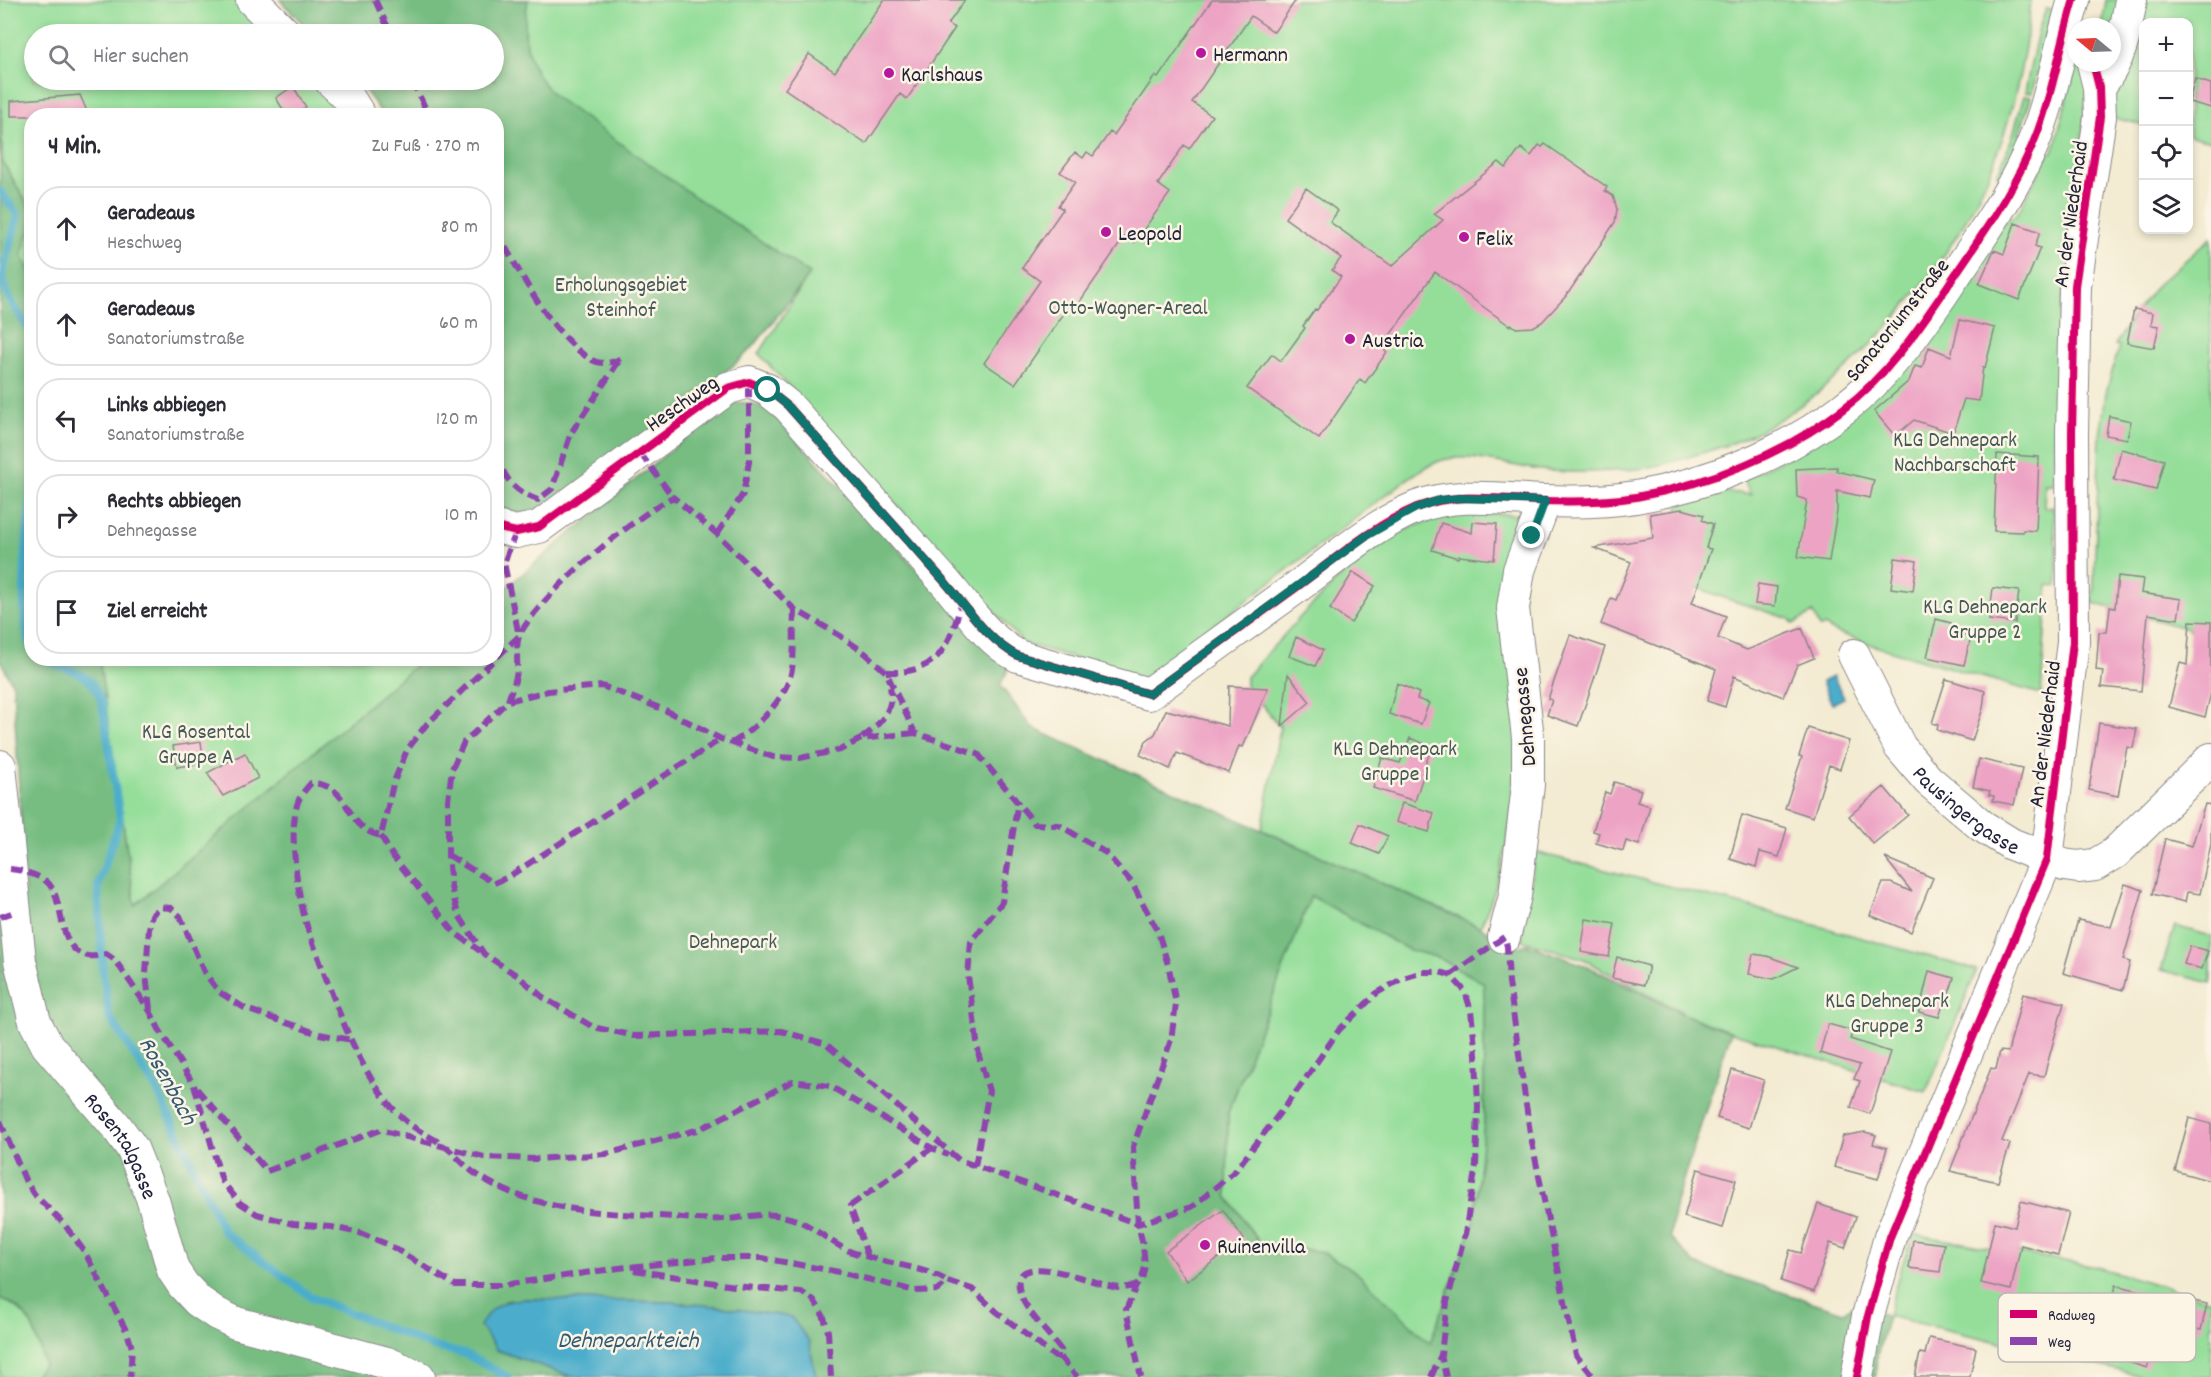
<!DOCTYPE html>
<html lang="de">
<meta charset="utf-8">
<style>
:root{--surface:#fff;--page:#f7f7f7;--text:#2b2b33;--muted:#7c7c81;--line:#e1e1e2}
body{margin:0;font-family:Dekko,sans-serif;background:var(--page);color:var(--text)}
.controls{position:absolute;right:18px;top:18px;display:grid;overflow:hidden;border-radius:12px;box-shadow:0 3px 9px #0003}
.controls button{width:54px;height:54px;display:grid;place-items:center;padding:0;border:0;border-bottom:2px solid var(--line);background:var(--surface);color:var(--text);font:30px sans-serif}
.compass{position:absolute;left:2067px;top:18px;width:54px;height:54px;border-radius:50%;background:var(--surface);box-shadow:0 3px 9px #0003;rotate:289deg}
.stop{position:absolute;width:18px;height:18px;margin:-14px;border:4px solid #0f766e;border-radius:50%;background:#fff}
.stop.end{background:#0f766e;border-color:#fff;box-shadow:0 2px 6px #0008}
.list{margin:0;padding:0;list-style:none}
h2{display:flex;justify-content:space-between;align-items:center;height:78px;margin:0;padding:0 24px;font-size:26px}
h2 small{font-size:20px;font-weight:400;color:var(--muted)}
.list li{display:grid;grid-template-columns:39px 1fr auto;gap:18px;align-items:center;box-sizing:border-box;height:84px;margin:0 12px 12px;padding:0 12px;border:2px solid var(--line);border-radius:24px}
.list b{display:block;font-size:22px;white-space:nowrap}
.list p{margin:0;font-size:20px;white-space:nowrap;color:var(--muted)}
.list em{font-size:20px;font-style:normal;color:var(--muted)}
.icon{flex:none;width:33px;height:33px;fill:none;stroke:currentColor;stroke-width:2;stroke-linecap:round;stroke-linejoin:round}
.map{position:relative;flex:none;width:2211px;height:1377px;overflow:hidden}
.search{position:absolute;background:var(--surface);box-shadow:0 3px 9px #0003;left:24px;top:24px;width:480px;height:66px;display:flex;align-items:center;gap:15px;box-sizing:border-box;padding:0 21px;border-radius:33px;color:var(--muted);font-size:22px}
.panel{position:absolute;background:var(--surface);box-shadow:0 3px 9px #0003;left:24px;top:108px;width:480px;height:558px;border-radius:24px}
.map>svg:first-child{display:block}
</style>
<div class="map">
<svg width="2211" height="1377" viewBox="0 0 2211 1377">
<rect width="100%" height="100%" fill="#fcf5e5"/>
<filter id="ink" filterUnits="userSpaceOnUse"><feTurbulence type="fractalNoise" baseFrequency=".0167" numOctaves="2"/><feDisplacementMap in="SourceGraphic" scale="12" xChannelSelector="R" yChannelSelector="G"/><feConvolveMatrix kernelMatrix="1 2 1 2 8 2 1 2 1" color-interpolation-filters="sRGB"/></filter>
<filter id="wash" filterUnits="userSpaceOnUse"><feTurbulence type="fractalNoise" baseFrequency=".008" numOctaves="4" result="noise"/><feDisplacementMap in="SourceGraphic" scale="24" xChannelSelector="R" yChannelSelector="G"/><feGaussianBlur stdDeviation="1.35" result="paint"/><feColorMatrix in="noise" values="0 0 0 0 0 0 0 0 0 0 0 0 0 0 0 0 0 1.4 0 .05"/><feComposite in="paint" operator="in"/></filter>
<g filter="url(#wash)">
<rect width="100%" height="100%" fill="#f3ebd2"/>
<path fill="#94de9a" stroke="#5b806a" stroke-width="1.5" d="M0 0H238L270 34H34V80H316L347 115 32 116 31 210 2 161Z
M280 0H2031C2025 63 2011 125 1985 183 1942 277 1846 388 1753 434 1734 443 1713 450 1692 456 1675 461 1656 467 1638 469 1606 472 1574 474 1541 470 1511 467 1466 450 1437 462 1418 470 1402 483 1386 495L1144 678 1023 643 759 354 805 281 753 347 735 364 571 494 523 514 505 511 497 507 496 116 383 115 358 80H494V34H313Z
M2106 0H2125L2112 27H2102Z
M2139 0H2211V141L2189 136 2188 22H2144L2143 125 2110 117Z
M2046 9 2052 10 2032 93 2025 92 2038 31Z
M2076 52V63H2083L2088 88 2061 314 2053 484H2045L2044 507H2053L2058 576 2057 586 2048 585 2041 694 1878 647 1833 631 1825 626 1820 627 1813 613 1793 624 1790 619 1727 599 1673 578 1667 554 1680 502C1704 493 1726 489 1751 495L1743 479 1798 452 2005 222 2018 213 2049 153H2053L2073 75 2071 64Z
M2024 96 2031 97 2019 134 2024 137 2000 182 1998 173 2012 138Z
M31 225V278L22 255Z
M2211 238V637L2189 631V629L2093 603 2100 436 2106 393 2119 347 2115 345 2131 319 2157 285Z
M1463 512 1526 515C1523 574 1521 634 1519 694 1516 772 1515 855 1480 927L1262 830 1280 727 1246 685V677L1302 615 1378 541 1418 525Z
M95 659H423L135 906 100 665Z
M1535 852 1754 908 1977 970 1926 1092 1731 1032 1683 1014 1681 1011 1639 990 1584 959 1522 940Z
M1311 895 1409 950 1437 957 1484 982V1123L1474 1222 1430 1344 1355 1271 1322 1252 1259 1242 1227 1196 1228 1113Z
M2175 926 2211 936V983L2161 970Z
M1913 1234 2097 1267 2211 1300V1377H2147L1888 1316 1899 1274Z
M0 1298C32 1311 36 1333 44 1364L34 1377H0Z"/>
<path fill="#77bd82" stroke="#4c705e" stroke-width="1.5" fill-rule="evenodd" d="M280 0H528C520 37 528 69 554 96L691 194 810 274 753 347 735 364 571 494 535 513H515L497 507 496 116 383 115 358 80H494V34H313Z
M0 106 2 161 31 210V225L22 255 32 278V658L95 659 100 665 135 905 423 659 496 658 497 595 725 405C742 400 754 403 769 410L1009 668 1000 685 1032 728 1480 927 1518 947 1527 944 1589 967 1683 1014 1731 1032 1676 1202 1670 1237 1695 1264 1843 1312 1855 1304 1888 1316 1876 1359V1377H816L809 1341 790 1317 715 1306 670 1302 523 1299 505 1301 497 1350 573 1377H34L44 1364C36 1333 32 1311 0 1298V900L25 891 13 685 0 660ZM1311 896 1409 950 1437 957 1484 983V1123L1474 1222 1430 1343 1355 1271 1322 1252 1259 1242 1227 1196 1228 1113Z"/>
<path fill="#4cadcb" stroke="#376883" stroke-width="1.5" d="M1833 676 1844 698 1832 704 1822 682Z
M523 1299 670 1302 715 1306 791 1317 809 1341 816 1377H573L497 1350 480 1326C491 1305 499 1302 523 1299Z"/>
<g fill="none" stroke-linecap="round" stroke-linejoin="round">
<path stroke="#4cadcb" stroke-width="8" d="M0 191 18 215 2 275 6 293 32 335
M32 396V397
M32 489C28 526 16 619 32 649
M43 658C71 674 89 667 102 703L120 819 98 886 103 973 109 1016 158 1092 224 1232 311 1297 434 1347 465 1354 508 1377"/>
</g>
<g id="blocks">
<path fill="#eda3c4" d="M884 0H965L948 24 955 28 907 99 900 94 866 144 785 89 809 54 835 72Z
M1212 0H1296L1274 32 1251 16 1192 102 1212 116 1189 149 1184 145 1158 184 1170 193 1134 243 1125 236 1072 313 1067 309 1015 384 984 363 1040 281 1022 268 1063 209 1058 206 1075 182 1060 172 1075 152 1083 158 1087 152 1093 156 1110 132 1114 135 1155 76 1158 78Z
M2195 79 2211 84V108L2189 102Z
M293 86 306 107 293 116H287L276 98Z
M80 95 89 116H11V101Z
M1545 144 1607 187 1605 191 1613 196 1617 209 1615 222 1593 256 1567 295 1542 322 1533 327 1516 328 1511 324 1510 326 1435 272 1381 348 1387 352 1365 383 1360 379 1319 439 1247 388 1272 354 1281 361 1305 328 1303 326 1315 309 1317 310 1341 277 1332 270 1341 258 1285 218 1306 188 1338 211 1330 222 1392 266 1443 220 1434 214 1499 162 1506 168 1521 148 1531 156 1539 145 1542 147Z
M2015 223 2040 232 2035 246 2040 248 2019 300 1979 284 1994 250 2004 254Z
M2134 309 2153 313 2151 325 2159 326 2154 348 2127 343Z
M1960 320 1995 328 1985 368 1983 367 1979 401 1964 399 1953 433 1914 420 1895 436 1874 411 1909 381 1915 366 1922 368 1929 347 1951 356Z
M2109 416 2131 421 2127 439 2106 435Z
M2121 449 2164 460 2156 490 2114 480Z
M1997 454 2039 457 2036 531 2023 530V532L1994 531Z
M1837 467V471L1874 480 1870 498 1837 491V511L1829 561 1798 557 1807 500 1797 497 1796 469Z
M1682 509 1704 515 1702 520 1713 524 1706 548 1711 549 1692 603 1726 616 1718 638 1747 650 1802 628 1814 658 1797 665 1783 697 1734 676 1725 707 1707 701 1716 669 1601 624 1611 598 1616 600 1631 562 1594 548 1653 538 1650 514Z
M1473 522 1497 524 1494 560 1459 556 1458 558 1432 550 1441 523 1472 533Z
M1895 558 1917 561 1913 591 1891 588Z
M1353 572 1375 586 1351 623 1330 609Z
M2118 576 2143 579 2141 593 2181 599 2178 619 2148 614 2141 691 2101 687 2103 671 2096 670 2099 632H2107L2110 607 2115 608Z
M1758 584 1777 587 1775 606 1755 604Z
M1993 588 2019 591 2015 623 1989 620Z
M1936 619 1951 623 1955 633 1971 637 1964 665 1927 657Z
M2190 621 2211 622V693L2205 717 2169 707 2180 663 2187 665Z
M1570 635 1605 647 1578 726 1547 715 1552 700 1548 699Z
M1296 637 1323 650 1315 666 1289 656Z
M1288 674 1310 702 1282 726Z
M1946 679 1985 691 1983 708 1972 741 1937 730 1938 725 1932 723Z
M1397 683 1419 693 1417 699 1429 703 1421 724 1389 714Z
M1229 686 1268 688 1243 747 1239 746 1229 773 1177 753 1170 769 1140 755 1146 741 1155 734 1166 710 1228 726Z
M2099 723 2137 729 2133 748 2127 747 2118 796 2089 790Z
M1808 728 1849 741 1840 769 1829 765 1813 817 1785 808 1802 757 1799 756Z
M1410 738 1432 747 1422 773H1424L1415 801 1373 788 1382 758 1400 763Z
M201 742 204 763 177 767 173 746Z
M245 753 258 778 223 796 207 773Z
M1979 759 2022 769 2014 805 1993 801 1994 796 1989 795 1990 791 1973 787Z
M1614 782 1641 790 1637 802 1650 806 1639 845 1626 841 1623 851 1596 843 1599 833 1593 831 1605 792 1610 794Z
M1884 787 1908 815 1873 844 1849 816Z
M1402 803 1434 813 1429 832 1396 822Z
M2205 804 2211 805V844L2200 894 2187 892 2185 902 2152 894 2165 839 2192 846Z
M1742 815 1787 828 1779 857 1760 852 1756 867 1730 859Z
M1360 824 1388 836 1379 854 1352 843Z
M1885 858 1933 878 1911 932 1870 915 1883 883H1891L1912 892Z
M2125 884 2143 890 2123 960 2130 962 2123 990 2063 973 2078 920 2111 927Z
M1586 919 1615 924 1609 957 1581 952Z
M2190 946 2208 951 2202 969 2184 964Z
M1753 954 1767 956 1798 967 1774 979 1749 974Z
M1617 957 1649 966 1644 985 1612 978Z
M1929 971 1954 978 1945 1006 1943 1005 1939 1017 1919 1012Z
M2023 994 2064 1003 2044 1076 2029 1074 2002 1141 2010 1144 1998 1182 1950 1171 1991 1068 1996 1069 2000 1051 2008 1052Z
M1828 1024 1853 1031 1850 1039 1890 1052 1870 1114 1851 1107 1860 1081 1854 1079 1860 1065 1820 1053Z
M1732 1070 1764 1080 1749 1128 1717 1118Z
M2189 1118 2211 1124V1181L2175 1171Z
M1865 1132 1876 1135 1873 1144 1887 1148 1878 1179 1834 1167 1843 1136Z
M1698 1169 1736 1180 1723 1228 1684 1217Z
M2021 1201 2069 1213 2058 1255 2021 1245 2011 1290 1981 1283 1995 1222 2015 1227Z
M1818 1204 1856 1217 1845 1248 1830 1243 1814 1292 1781 1281 1790 1250 1801 1253Z
M1223 1210 1244 1239 1187 1281 1166 1251Z
M1913 1240 1944 1244 1940 1272 1909 1268Z
M2116 1285 2140 1291 2135 1309 2112 1304Z
M2184 1299 2207 1304 2201 1330 2178 1325Z
M2137 1335 2156 1341 2147 1368 2128 1362Z
M1929 1338 1976 1348 1970 1377H1915L1920 1353 1925 1354Z"/>
</g>
</g>
<g filter="url(#ink)">
<use href="#blocks" fill-opacity="0" stroke="#8a8686" stroke-width="1.5"/>
<g fill="none" stroke-linecap="round" stroke-linejoin="round">
<defs>
<g id="minor">
<path d="M252 0 286 34"/>
<path d="M330 80 348 97 360 116"/>
<path d="M2099 87C2121 59 2125 34 2131 0"/>
<path d="M496 527 516 532 539 527 728 388 749 382 768 390 788 406C840 464 892 522 944 581 967 607 987 640 1018 656L1149 694C1198 658 1248 623 1297 587 1335 559 1373 525 1417 507 1457 492 1500 499 1542 501 1573 502 1606 502 1636 497 1706 485 1786 453 1843 409 1889 375 1923 322 1955 275 1981 237 2008 198 2027 157 2051 107 2058 52 2074 0"/>
<path id="s1" d="M1854 655 1900 747 1928 780 1982 826 2011 844 2064 865 2078 867 2095 865 2115 853 2211 759"/>
<path id="s2" d="M0 766 20 961 35 1022 47 1045 116 1126 132 1148 153 1200 173 1270 183 1285 198 1301 217 1314 236 1323 387 1363 419 1377"/>
<path d="M1504 937 1515 896 1528 785V738L1513 608 1519 570 1545 501"/>
<path d="M1857 1377 1868 1316 1890 1237 2047 859 2073 642 2072 433 2075 286 2100 117 2099 87 2093 63"/>
</g>
</defs>
<use href="#minor" stroke="#8a8686" stroke-width="34"/>
<use href="#minor" stroke="#fff" stroke-width="32"/>
<path stroke="#8e44ad" stroke-width="6" stroke-dasharray="12 6" stroke-linecap="butt" d="M375 0 391 34
M412 80 429 116
M496 231C520 271 550 334 590 359 599 365 612 364 621 358
M640 453 673 497
M496 454C505 479 513 491 538 500L552 489 571 433 621 358
M516 532 504 563 519 636 426 725 407 750 393 784 381 836C342 828 353 784 311 783 306 789 301 794 298 802 287 832 299 908 311 938 334 997 359 1082 408 1123 419 1132 433 1137 444 1146 455 1153 462 1164 473 1172 531 1213 607 1213 675 1217 691 1219 707 1220 723 1219 740 1219 758 1213 775 1215 808 1219 817 1234 843 1248 850 1252 858 1254 865 1256 892 1265 922 1266 947 1281
M717 534 743 494 749 462V382
M886 672C940 674 949 646 962 601
M508 701C511 691 516 681 517 671 518 660 515 644 520 634 543 592 630 520 673 497L717 534 794 609 839 635 865 653 886 672 915 733 978 754 1035 824 1059 825 1106 853 1132 883 1158 932 1169 968 1176 1004 1171 1040 1133 1147 1138 1224 1143 1245 1145 1266 1142 1279 1136 1286 1126 1310 1141 1377
M915 733 861 739 840 750 800 758 773 757 721 739 665 710 602 686 548 691 508 701 464 742 452 769 448 800V855L451 887 458 914 484 954 518 976 544 998 593 1027 635 1036 781 1031 826 1044 959 1160 1138 1224 1192 1207 1235 1171 1299 1088 1339 1030 1377 993 1403 978 1423 972H1439L1450 975 1465 991 1471 1011 1476 1054 1478 1107 1476 1165 1465 1234 1447 1302 1441 1355 1446 1377
M862 738C879 725 895 710 890 687
M732 743C756 729 787 698 792 669 795 650 793 629 794 609
M381 836 392 855 454 932 480 951
M448 855 494 883 508 877 721 739
M10 869C21 870 36 874 46 881 66 896 55 951 88 956 93 957 101 955 106 954L115 960 150 1011 159 1029 194 1085 222 1181 240 1203 257 1214 293 1224 331 1227 360 1233 389 1245 455 1285H503L619 1268 717 1258H762L839 1272 915 1291 938 1290 947 1281 972 1289 997 1312 1055 1357H1060L1061 1350C1052 1338 1026 1310 1022 1298 1000 1243 1092 1283 1113 1287 1121 1289 1129 1287 1136 1286
M0 917 14 912
M1450 975 1504 937 1507 946 1509 983 1530 1133 1576 1355 1594 1377
M150 1009 146 974 149 929 152 915 160 907 171 908 180 916 204 972 219 992 246 1009 319 1034 352 1040
M197 1089 267 1171 380 1130 484 1157 536 1159 606 1154 700 1129 793 1081 830 1086 932 1148 948 1155
M0 1121 26 1182 36 1196 64 1224 84 1251 127 1332 132 1348 130 1377
M975 1166 989 1091 979 1056 968 976 971 942 1002 902 1018 801
M868 1257 850 1206 932 1148
M634 1270 734 1286 801 1292 814 1300 824 1317 828 1332 831 1377
M1060 1357 1077 1377
M1431 1377 1441 1355"/>
<defs>
<path id="cycleway" d="M496 527 516 532 539 527 728 388 749 382 768 390 788 406C840 464 892 522 944 581 967 607 987 640 1018 656L1149 694C1198 658 1248 623 1297 587 1335 559 1373 525 1417 507 1457 492 1500 499 1542 501 1573 502 1606 502 1636 497 1706 485 1786 453 1843 409 1889 375 1923 322 1955 275 1981 237 2008 198 2027 157 2051 107 2058 52 2074 0
M1857 1377 1868 1316 1890 1237 2047 859 2073 642 2072 433 2075 286 2100 117 2099 87 2093 63"/>
</defs>
<use href="#cycleway" stroke="#fcf5e5" stroke-width="11"/>
<use href="#cycleway" stroke="#d6006c" stroke-width="8"/>
</g>
</g>
<g fill="none" stroke-linecap="round" stroke-linejoin="round" filter="url(#ink)">
<path stroke="#0f766e" stroke-width="8" d="M768 390 788 406C840 464 892 523 944 581 967 607 987 640 1018 656L1149 694 1366 536 1416 508 1439 500 1459 498 1545 501 1532 536"/>
</g>
<g fill="#b5179e" stroke="#fcf5e5" stroke-width="2">
<circle cx="1201" cy="53" r="6"/>
<circle cx="889" cy="73" r="6"/>
<circle cx="1106" cy="232" r="6"/>
<circle cx="1464" cy="237" r="6"/>
<circle cx="1350" cy="339" r="6"/>
<circle cx="1205" cy="1245" r="6"/>
</g>
<g text-anchor="middle" stroke-width="5" stroke-linejoin="round" paint-order="stroke">
<g font-size="22" fill="#22223b" stroke="#fcf5e5" text-anchor="start">
<text x="1213" y="61">Hermann</text>
<text x="901" y="81">Karlshaus</text>
<text x="1118" y="240">Leopold</text>
<text x="1476" y="245">Felix</text>
<text x="1362" y="347">Austria</text>
<text x="1217" y="1253">Ruinenvilla</text>
</g>
<g font-size="22" fill="#22223b" stroke="#fcf5e5">
<text transform="translate(2069 214) rotate(-82)" y="8">An der Niederhaid</text>
<text transform="translate(1896 319) rotate(-51)" y="8">Sanatoriumstraße</text>
<text transform="translate(681 402) rotate(-35)" y="8">Heschweg</text>
<text transform="translate(1523 717) rotate(-95)" y="8">Dehnegasse</text>
<text transform="translate(2043 734) rotate(-83)" y="8">An der Niederhaid</text>
<text dy="8" stroke="none"><textPath href="#s1" startOffset="195">Pausingergasse</textPath></text>
<text dy="8" stroke="none"><textPath href="#s2" startOffset="411">Rosentalgasse</textPath></text>
</g>
<g font-size="22" fill="#445a58" stroke="#fcf5e5">
<text x="621" y="291">Erholungsgebiet<tspan x="621" dy="25">Steinhof</tspan></text>
<text x="1128" y="314">Otto-Wagner-Areal</text>
<text x="1955" y="446">KLG Dehnepark<tspan x="1955" dy="25">Nachbarschaft</tspan></text>
<text x="1985" y="613">KLG Dehnepark<tspan x="1985" dy="25">Gruppe 2</tspan></text>
<text x="196" y="738">KLG Rosental<tspan x="196" dy="25">Gruppe A</tspan></text>
<text x="1395" y="755">KLG Dehnepark<tspan x="1395" dy="25">Gruppe 1</tspan></text>
<text x="733" y="948">Dehnepark</text>
<text x="1887" y="1007">KLG Dehnepark<tspan x="1887" dy="25">Gruppe 3</tspan></text>
</g>
<g font-size="24" font-style="italic" fill="#335a75" stroke="#fcf5e5">
<text transform="translate(169 1080) rotate(61)" y="8">Rosenbach</text>
<text x="628" y="1347">Dehneparkteich</text>
</g>
</g>
<rect x="1998" y="1293" width="198" height="69" rx="9" fill="#fcf5e5" stroke="#bbb6b2" stroke-width="1.5"/>
<rect x="2010" y="1310" width="27" height="8" fill="#d6006c"/>
<rect x="2010" y="1337" width="27" height="8" fill="#8e44ad"/>
<g font-size="16" fill="#22223b">
<text x="2048" y="1320">Radweg</text>
<text x="2048" y="1347">Weg</text>
</g>
</svg>
<div class="controls">
<button>+</button>
<button>−</button>
<button><svg class="icon" aria-label="locate" viewBox="0 0 24 24"><circle cx="12" cy="12" r="6"/><path d="M12 2v4M12 18v4M2 12h4M18 12h4"/></svg></button>
<button><svg class="icon" aria-label="layers" viewBox="0 0 24 24"><path d="M12 4l9 5-9 5-9-5zM3 14l9 5 9-5"/></svg></button>
</div>
<svg class="compass" viewBox="-18 -18 36 36"><path d="M0-13l5 13h-10z" fill="#e53935"/><path d="M0 13l5-13h-10z" fill="#7c7c81"/></svg>
<div class="stop" style="left:768px;top:390px"></div>
<div class="stop end" style="left:1532px;top:536px"></div>
<div class="search"><svg class="icon" aria-label="search" viewBox="0 0 24 24"><circle cx="10" cy="10" r="6"/><path d="M15 15l6 6"/></svg>Hier suchen</div>
<section class="panel">
<h2>4 Min.<small>Zu Fuß · 270 m</small></h2>
<ul class="list">
<li><svg class="icon" aria-label="ahead" viewBox="0 0 24 24"><path d="M12 20V5M6 11l6-6 6 6"/></svg><div><b>Geradeaus</b><p>Heschweg</p></div><em>80 m</em></li>
<li><svg class="icon" aria-label="ahead" viewBox="0 0 24 24"><path d="M12 20V5M6 11l6-6 6 6"/></svg><div><b>Geradeaus</b><p>Sanatoriumstraße</p></div><em>60 m</em></li>
<li><svg class="icon" aria-label="left" viewBox="0 0 24 24"><path d="M17 20v-9H6M10 6l-5 5 5 5"/></svg><div><b>Links abbiegen</b><p>Sanatoriumstraße</p></div><em>120 m</em></li>
<li><svg class="icon" aria-label="right" viewBox="0 0 24 24"><path d="M7 20v-9h11M14 6l5 5-5 5"/></svg><div><b>Rechts abbiegen</b><p>Dehnegasse</p></div><em>10 m</em></li>
<li><svg class="icon" aria-label="arrive" viewBox="0 0 24 24"><path d="M6 21V4h12l-3 4 3 4H6"/></svg><div><b>Ziel erreicht</b></div></li>
</ul>
</section>
</div>
